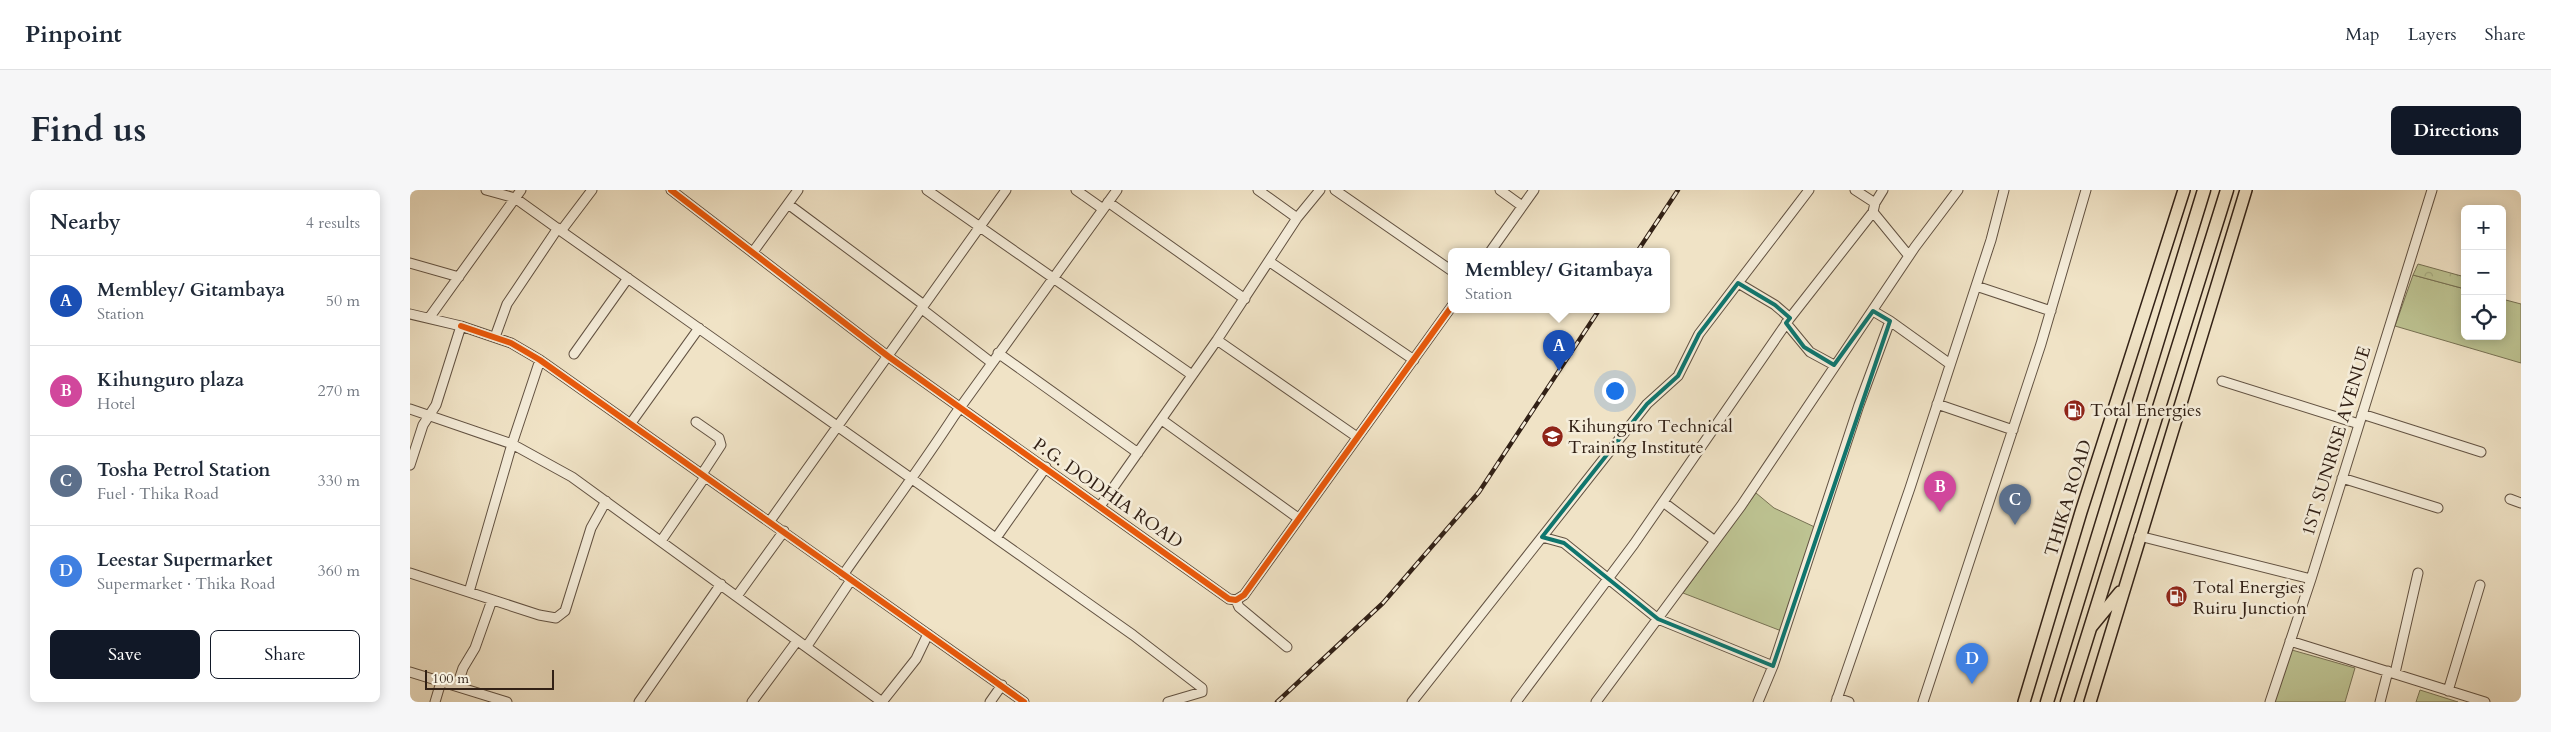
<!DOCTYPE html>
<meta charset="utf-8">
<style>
:root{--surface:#fff;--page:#f6f6f7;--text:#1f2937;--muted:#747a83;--line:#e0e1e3;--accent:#111827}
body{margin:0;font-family:Cardo,serif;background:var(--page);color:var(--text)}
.controls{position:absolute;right:15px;top:15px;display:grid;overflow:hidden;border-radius:8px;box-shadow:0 2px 12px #0003}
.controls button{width:45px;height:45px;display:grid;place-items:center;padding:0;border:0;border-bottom:1px solid var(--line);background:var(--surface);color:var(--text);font:25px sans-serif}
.scale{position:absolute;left:15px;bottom:12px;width:129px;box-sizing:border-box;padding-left:5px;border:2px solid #322116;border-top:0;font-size:14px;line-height:18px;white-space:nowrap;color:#322116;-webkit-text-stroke:4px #f5edda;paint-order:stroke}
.you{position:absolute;left:1204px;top:200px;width:18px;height:18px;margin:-12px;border:4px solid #fff;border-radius:50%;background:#1a73e8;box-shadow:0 0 0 8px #1a73e833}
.badge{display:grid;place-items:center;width:32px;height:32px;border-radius:50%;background:var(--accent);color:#fff;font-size:16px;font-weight:700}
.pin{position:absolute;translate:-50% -41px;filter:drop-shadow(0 1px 2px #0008)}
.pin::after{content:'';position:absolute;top:26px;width:18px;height:15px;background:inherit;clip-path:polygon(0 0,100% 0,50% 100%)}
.popup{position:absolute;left:1038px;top:58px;width:222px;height:65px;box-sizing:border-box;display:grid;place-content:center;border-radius:8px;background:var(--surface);filter:drop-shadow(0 1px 4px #0005);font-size:16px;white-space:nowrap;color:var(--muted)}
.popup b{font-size:19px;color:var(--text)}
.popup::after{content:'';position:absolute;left:50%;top:100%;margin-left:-10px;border:10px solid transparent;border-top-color:var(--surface)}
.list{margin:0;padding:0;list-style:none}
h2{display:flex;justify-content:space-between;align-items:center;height:65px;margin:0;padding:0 20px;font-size:21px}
h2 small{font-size:16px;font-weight:400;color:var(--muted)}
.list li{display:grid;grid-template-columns:32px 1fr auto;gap:15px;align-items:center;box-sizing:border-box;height:90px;padding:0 20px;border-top:1px solid var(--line)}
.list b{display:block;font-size:19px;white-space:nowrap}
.list p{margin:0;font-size:16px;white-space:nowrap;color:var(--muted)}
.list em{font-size:16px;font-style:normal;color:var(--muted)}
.actions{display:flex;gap:10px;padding:15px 20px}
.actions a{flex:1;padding:11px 0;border:1px solid var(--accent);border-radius:8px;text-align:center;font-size:18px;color:var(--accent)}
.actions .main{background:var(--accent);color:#fff}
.icon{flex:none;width:28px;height:28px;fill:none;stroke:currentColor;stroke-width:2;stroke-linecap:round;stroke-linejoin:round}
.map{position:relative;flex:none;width:2111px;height:512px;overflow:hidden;border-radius:8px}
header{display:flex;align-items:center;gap:30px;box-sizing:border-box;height:70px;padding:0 25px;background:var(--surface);border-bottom:1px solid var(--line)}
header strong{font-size:24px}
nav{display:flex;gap:28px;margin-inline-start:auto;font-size:18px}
.intro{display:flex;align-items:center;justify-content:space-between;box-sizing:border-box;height:120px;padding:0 30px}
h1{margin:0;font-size:35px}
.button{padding:12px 22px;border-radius:8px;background:var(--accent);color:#fff;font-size:18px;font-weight:700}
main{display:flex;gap:30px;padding:0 30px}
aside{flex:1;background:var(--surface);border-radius:8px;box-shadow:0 2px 12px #0003}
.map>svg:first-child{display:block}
</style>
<header>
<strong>Pinpoint</strong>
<nav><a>Map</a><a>Layers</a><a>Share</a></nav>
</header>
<div class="intro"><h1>Find us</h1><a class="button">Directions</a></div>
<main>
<aside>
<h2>Nearby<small>4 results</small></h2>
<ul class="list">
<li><span class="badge" style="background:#1a4fb4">A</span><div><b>Membley/ Gitambaya</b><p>Station</p></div><em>50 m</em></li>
<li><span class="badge" style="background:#d1479c">B</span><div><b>Kihunguro plaza</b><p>Hotel</p></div><em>270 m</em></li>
<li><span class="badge" style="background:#5c6f8a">C</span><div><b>Tosha Petrol Station</b><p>Fuel · Thika Road</p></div><em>330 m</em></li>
<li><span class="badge" style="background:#3f7fe0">D</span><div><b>Leestar Supermarket</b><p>Supermarket · Thika Road</p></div><em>360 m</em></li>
</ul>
<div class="actions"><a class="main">Save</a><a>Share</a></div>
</aside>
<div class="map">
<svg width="2111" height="512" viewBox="0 0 2111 512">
<defs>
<pattern id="forest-crowns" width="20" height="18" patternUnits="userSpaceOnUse" patternTransform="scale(1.25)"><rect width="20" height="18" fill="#bdc392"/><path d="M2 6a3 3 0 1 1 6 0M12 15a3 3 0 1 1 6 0" fill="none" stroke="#a3a77d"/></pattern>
</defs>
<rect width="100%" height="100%" fill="#f0e3c6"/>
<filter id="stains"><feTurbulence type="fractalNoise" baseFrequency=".004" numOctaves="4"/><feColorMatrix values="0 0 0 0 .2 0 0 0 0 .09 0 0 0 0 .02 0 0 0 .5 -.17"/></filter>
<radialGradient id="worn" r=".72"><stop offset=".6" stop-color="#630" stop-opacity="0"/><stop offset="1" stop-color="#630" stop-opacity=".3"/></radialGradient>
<path fill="#bdc392" stroke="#787254" d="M2003 85 2055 99V146H2092V109L2111 114V173L1985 136Z
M1346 303 1364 318 1409 339 1374 442 1273 403Z
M1882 460 1945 478 1935 512H1864Z
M2010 500 2048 512H2006Z"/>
<path fill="url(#forest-crowns)" stroke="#787254" d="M2008 74 2055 87V99L2003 85Z"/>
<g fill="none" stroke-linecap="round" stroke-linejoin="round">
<defs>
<path id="minor" d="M76 0 105 8 151 41 182 0
M261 0 479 167 819 409 826 410 834 405 1042 116
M517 0 782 185
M666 0 693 19
M848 0 887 28
M925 0 1042 81
M1090 0 1112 16
M1445 0 1465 13
M698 12 835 109
M378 14 514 115
M1463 22 1499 66
M151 41 723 445 792 498V502L758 512
M343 62 388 0
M1080 62 1124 0
M860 72 1004 170
M0 73 49 87
M1328 93 1365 115 1380 128
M1566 96 1641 121
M512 119 582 173
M0 124 51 136 26 215 13 235 0 275
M19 128 111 0
M1480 131 1540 174
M1376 133 1400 162 1424 175
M51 136 101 153 130 170 614 512
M85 147 97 114 148 38
M807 150 947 247
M588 163 728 263
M164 164 218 88
M1812 191 1949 234
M1527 214 1603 240
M0 219 102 254 162 287 472 512 506 469 518 444
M1952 224 2071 262
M752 230 888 328
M286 232 309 248 311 255 292 284
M221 233 289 138
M1932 288 2028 318
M2100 309 2111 313
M1253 312 1305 351
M691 315 807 150 887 28 910 0
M360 331 596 0
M1729 346 1901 389
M1132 347 1154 353 1248 429 1363 476
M586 348 636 277
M251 351 295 287
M0 383 129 425 146 428 155 421 181 338 196 311
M433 385C470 332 509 280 544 226L707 0
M59 402 102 254 130 170
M327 406 374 341
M826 410 829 417 877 457
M1880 451 2075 512
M397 456 441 390
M0 482 97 512
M1985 483 2008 383
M47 496 53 478 65 458 82 410
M2038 501 2070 395
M1427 508 1439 512
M25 512 31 492
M229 512 311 394
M342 512 387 451
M580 512 592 495
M1002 512 1237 214 1268 186 1289 144 1399 0
M1106 512 1224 354 1380 128 1463 22 1465 13 1473 0
M1186 512 1331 316 1505 57 1548 0
M1348 512 1363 476 1449 215 1480 131 1463 121
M1426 512 1500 298 1581 50 1594 0
M1513 512 1631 154 1676 0
M1860 512 1901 389 2022 0
M1970 512 1978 481"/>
<path id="major" d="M1682 436 1710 402
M1614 512 1671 322 1774 0
M1680 512 1836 0"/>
<path id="highway" d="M1637 512 1794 0
M1657 512 1817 0"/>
</defs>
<use href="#minor" stroke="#625242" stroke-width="11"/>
<use href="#major" stroke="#322116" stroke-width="14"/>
<use href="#highway" stroke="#322116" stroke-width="15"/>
<use href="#minor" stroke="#f5edda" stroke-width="9"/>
<use href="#major" stroke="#f0e3c6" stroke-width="11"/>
<use href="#highway" stroke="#f0e3c6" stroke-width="12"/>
<defs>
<path id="rail" d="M1227 62 1268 0
M867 512 973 413 1069 302 1189 120"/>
</defs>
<use href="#rail" stroke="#322116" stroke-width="4.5"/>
<use href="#rail" stroke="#f5edda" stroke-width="2.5" stroke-dasharray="8" stroke-linecap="butt"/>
<defs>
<path id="cycleway" d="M261 0 479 167 819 409 826 410 834 405 1042 116
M51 136 101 153 130 170 614 512"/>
</defs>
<use href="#cycleway" stroke="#f5edda" stroke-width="9"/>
<use href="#cycleway" stroke="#e8590c" stroke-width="6"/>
</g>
<path fill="none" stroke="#0f766e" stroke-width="4" stroke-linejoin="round" d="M1328 93 1365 115 1380 128 1376 133 1394 157 1424 175 1463 121 1480 131 1363 476 1248 429 1154 353 1132 347 1237 214 1268 186 1289 144Z"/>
<defs>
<symbol id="fuel-disc" viewBox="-11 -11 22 22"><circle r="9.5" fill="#8f2418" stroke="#f5edda"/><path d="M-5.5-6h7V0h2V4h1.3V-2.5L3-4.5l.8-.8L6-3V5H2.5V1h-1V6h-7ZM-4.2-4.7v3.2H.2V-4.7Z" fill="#fff"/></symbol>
<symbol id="school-disc" viewBox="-11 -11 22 22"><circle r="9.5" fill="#8f2418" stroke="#f5edda"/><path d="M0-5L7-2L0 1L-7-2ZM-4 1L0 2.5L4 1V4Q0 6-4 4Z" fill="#fff"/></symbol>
</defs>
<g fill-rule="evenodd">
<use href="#fuel-disc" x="1652" y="208" width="25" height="25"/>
<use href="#school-disc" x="1130" y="234" width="25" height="25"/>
<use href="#fuel-disc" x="1754" y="394" width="25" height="25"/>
</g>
<g text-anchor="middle" stroke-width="5" stroke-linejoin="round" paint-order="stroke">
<g font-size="18" fill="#322116" stroke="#f5edda" text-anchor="start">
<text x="1680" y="226">Total Energies</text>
<text x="1158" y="242">Kihunguro Technical<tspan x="1158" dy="21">Training Institute</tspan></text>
<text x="1783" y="403">Total Energies<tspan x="1783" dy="21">Ruiru Junction</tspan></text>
</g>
<g font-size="18" fill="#322116" stroke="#f5edda">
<text transform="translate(1926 251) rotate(-73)" y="6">1ST SUNRISE AVENUE</text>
<text transform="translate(698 303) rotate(35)" y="6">P.G. DODHIA ROAD</text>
<text transform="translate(1658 308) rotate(-73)" y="6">THIKA ROAD</text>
</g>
</g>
<rect width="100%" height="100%" filter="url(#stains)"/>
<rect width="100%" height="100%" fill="url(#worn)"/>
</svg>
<div class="controls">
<button>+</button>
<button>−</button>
<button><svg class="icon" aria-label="locate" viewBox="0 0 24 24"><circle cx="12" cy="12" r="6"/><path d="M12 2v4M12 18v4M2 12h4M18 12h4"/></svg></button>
</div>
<div class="scale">100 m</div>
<div class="you"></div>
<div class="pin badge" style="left:1149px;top:181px;background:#1a4fb4">A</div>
<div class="popup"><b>Membley/ Gitambaya</b>Station</div>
<div class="pin badge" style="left:1530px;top:322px;background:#d1479c">B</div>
<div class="pin badge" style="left:1605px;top:335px;background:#5c6f8a">C</div>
<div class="pin badge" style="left:1562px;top:494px;background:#3f7fe0">D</div>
</div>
</main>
